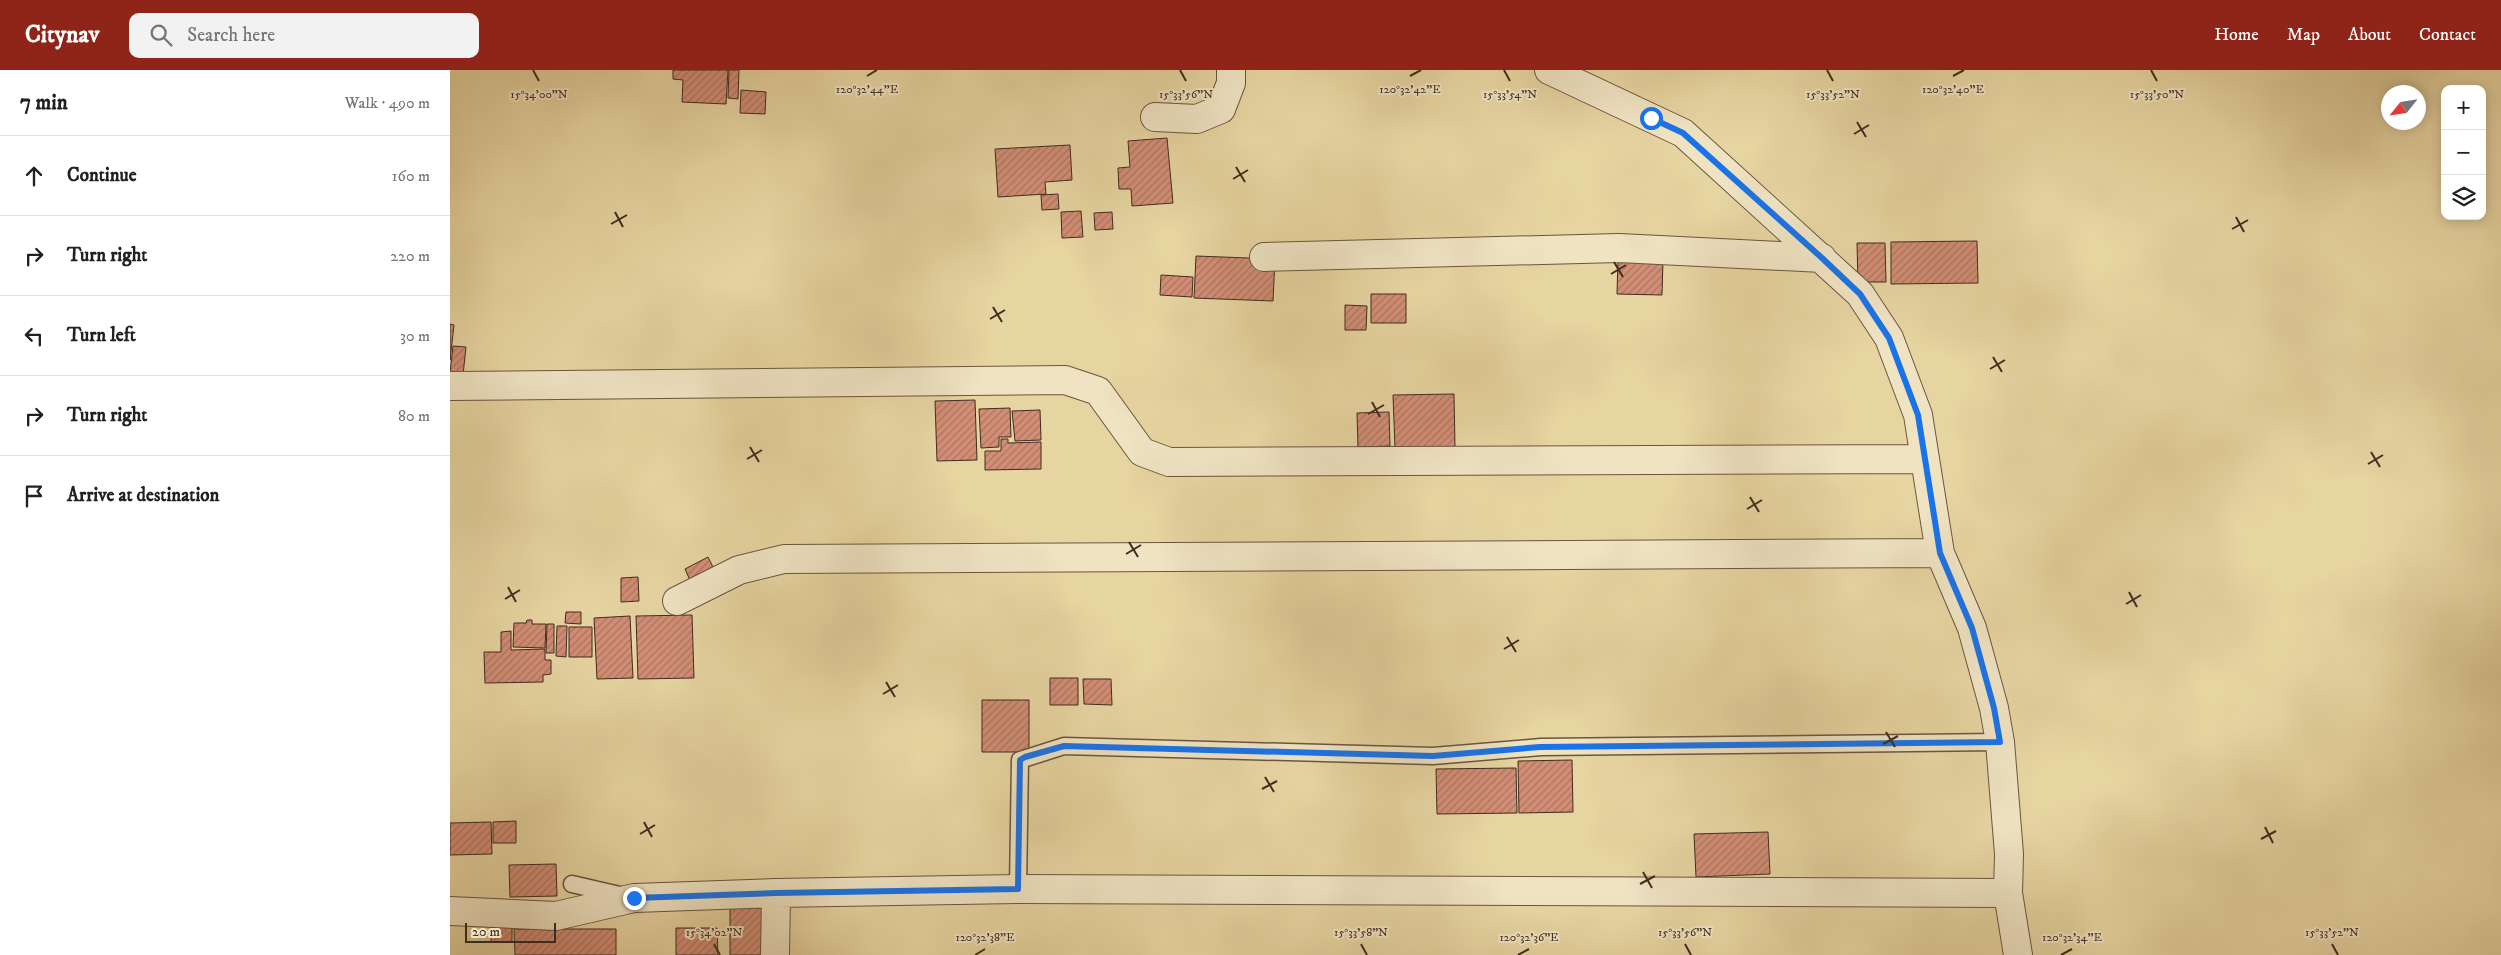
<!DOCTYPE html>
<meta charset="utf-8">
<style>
:root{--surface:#fff;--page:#f2f2f2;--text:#202124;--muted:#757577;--line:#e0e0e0;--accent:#8f2418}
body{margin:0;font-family:"IM FELL DW Pica",serif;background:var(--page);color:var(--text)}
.controls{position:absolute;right:15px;top:15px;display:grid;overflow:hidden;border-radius:10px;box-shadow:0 2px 12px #0003}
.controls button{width:45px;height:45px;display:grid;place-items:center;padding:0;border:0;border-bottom:1px solid var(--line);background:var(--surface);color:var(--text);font:25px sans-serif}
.compass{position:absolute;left:1931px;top:15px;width:45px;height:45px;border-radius:50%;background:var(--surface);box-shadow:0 2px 12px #0003;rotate:240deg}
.scale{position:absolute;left:15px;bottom:12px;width:91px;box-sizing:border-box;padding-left:5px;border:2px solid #422b1f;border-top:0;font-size:14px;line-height:18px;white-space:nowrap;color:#422b1f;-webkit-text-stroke:4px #efe3c2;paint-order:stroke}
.stop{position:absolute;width:15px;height:15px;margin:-11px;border:4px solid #1a73e8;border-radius:50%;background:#fff}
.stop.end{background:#1a73e8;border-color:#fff;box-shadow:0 1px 5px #0008}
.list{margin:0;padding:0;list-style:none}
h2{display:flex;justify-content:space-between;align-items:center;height:65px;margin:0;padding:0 20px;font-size:21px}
h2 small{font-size:16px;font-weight:400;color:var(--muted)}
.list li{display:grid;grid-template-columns:32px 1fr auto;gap:15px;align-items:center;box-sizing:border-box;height:80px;padding:0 20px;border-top:1px solid var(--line)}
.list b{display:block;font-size:19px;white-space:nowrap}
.list em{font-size:16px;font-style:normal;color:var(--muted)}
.icon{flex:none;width:28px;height:28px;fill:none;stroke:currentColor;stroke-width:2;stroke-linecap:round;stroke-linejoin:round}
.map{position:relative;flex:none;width:2051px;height:885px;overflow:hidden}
header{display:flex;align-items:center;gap:30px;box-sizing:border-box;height:70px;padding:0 25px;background:var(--accent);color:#fff}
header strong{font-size:24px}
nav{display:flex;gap:28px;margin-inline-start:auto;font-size:18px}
.search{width:350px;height:45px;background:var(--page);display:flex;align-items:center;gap:12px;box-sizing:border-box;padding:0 18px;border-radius:10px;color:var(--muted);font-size:19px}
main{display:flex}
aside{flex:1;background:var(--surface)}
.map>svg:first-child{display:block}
</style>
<header>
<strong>Citynav</strong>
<div class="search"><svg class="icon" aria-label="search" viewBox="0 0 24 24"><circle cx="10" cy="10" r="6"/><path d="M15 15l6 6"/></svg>Search here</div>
<nav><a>Home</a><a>Map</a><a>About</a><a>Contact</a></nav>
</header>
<main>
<aside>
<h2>7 min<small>Walk · 490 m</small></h2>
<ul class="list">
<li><svg class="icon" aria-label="ahead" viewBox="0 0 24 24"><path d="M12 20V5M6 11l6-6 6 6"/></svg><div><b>Continue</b></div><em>160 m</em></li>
<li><svg class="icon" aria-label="right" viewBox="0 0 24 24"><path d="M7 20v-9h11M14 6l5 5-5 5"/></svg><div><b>Turn right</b></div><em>220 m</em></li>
<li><svg class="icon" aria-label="left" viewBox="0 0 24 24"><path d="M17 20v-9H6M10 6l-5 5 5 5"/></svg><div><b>Turn left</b></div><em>30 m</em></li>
<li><svg class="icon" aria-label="right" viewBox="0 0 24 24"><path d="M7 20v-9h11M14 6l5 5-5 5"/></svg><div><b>Turn right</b></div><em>80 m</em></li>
<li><svg class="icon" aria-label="arrive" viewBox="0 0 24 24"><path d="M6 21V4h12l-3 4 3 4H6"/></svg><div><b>Arrive at destination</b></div></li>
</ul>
</aside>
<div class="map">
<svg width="2051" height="885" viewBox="0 0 2051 885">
<defs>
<pattern id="building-hatch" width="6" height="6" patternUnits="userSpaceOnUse" patternTransform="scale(1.25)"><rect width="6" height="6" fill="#d28e76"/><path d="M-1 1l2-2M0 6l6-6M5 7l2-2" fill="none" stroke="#ac7460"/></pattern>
</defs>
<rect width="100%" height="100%" fill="#e6d4a1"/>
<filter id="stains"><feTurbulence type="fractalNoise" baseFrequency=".004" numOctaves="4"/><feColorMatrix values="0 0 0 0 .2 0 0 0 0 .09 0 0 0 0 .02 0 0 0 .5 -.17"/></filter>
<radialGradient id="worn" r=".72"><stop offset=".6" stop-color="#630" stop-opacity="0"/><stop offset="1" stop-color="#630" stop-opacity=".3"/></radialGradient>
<path fill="url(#building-hatch)" stroke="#422b1f" d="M223 0H278L276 34 232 32 233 10 223 9Z
M279 0H289L288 29 278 28Z
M291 20 316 22 315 44 290 43Z
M717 68 723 133 682 136 681 119H669L668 98 680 97 678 71Z
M620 75 622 110 595 112 596 124 548 127 545 79Z
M608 124 609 139 592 140 591 125Z
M631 141 633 167 612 168 611 142Z
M662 142 663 159 645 160 644 143Z
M1527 171 1528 213 1441 214V172Z
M1407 173H1435L1436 212H1408Z
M746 186 825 189 823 231 744 228Z
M1168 189H1213L1212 225 1167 224Z
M711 205 743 207 742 227 710 225Z
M921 224H956V253H921Z
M895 235 917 236 916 260H895Z
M0 254 4 255 0 290Z
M3 276 16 277 13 305 0 303Z
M1004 324 1005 377 945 378 943 325Z
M525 330 527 390 487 391 485 331Z
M560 338 561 367H549V377L531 378 529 339Z
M590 340 591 370 565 371 562 341Z
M939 342 940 376 908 377 907 343Z
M551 369H558V373L591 372V399L535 400V381H551Z
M258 487 267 505 243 517 235 499Z
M188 507 189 531 171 532V508Z
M116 542H131V554L115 553Z
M242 545 244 608 188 609 186 546Z
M180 546 183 608 147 609 144 548Z
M77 550H82V554H96L95 578 63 577 64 553H76Z
M97 554H104V583H96Z
M107 556H117L116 587 106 586Z
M119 557H142V587H119Z
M61 561V580L95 579V590H101V604L93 605V612L35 613 34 582H51V562Z
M600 608H628V635H600Z
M633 609H661L662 635 634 634Z
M532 630H579V682H532Z
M1122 690 1123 742 1069 743 1068 691Z
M1066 698 1067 743 987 744 986 699Z
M66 751V773H43V752Z
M41 752 42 784 0 785V753Z
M1318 762 1320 804 1246 807 1244 764Z
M106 794 107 826 60 827 59 795Z
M320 837V885H280V838Z
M41 851H62V872H41Z
M226 858H267L268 885H226Z
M64 859H166V885H65Z"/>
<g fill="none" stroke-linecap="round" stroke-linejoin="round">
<defs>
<path id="lane" d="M122 814 174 826
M568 819 570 690 614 676 983 686 1091 677 1550 672"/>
<path id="street" d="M1099 0 1233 63 1410 224 1439 268 1468 345 1490 483 1522 558 1544 638 1550 672 1559 784 1558 823 1568 885
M705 47 747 49 771 39 781 13V0
M814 187 1169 178 1372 188
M0 316 615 310 648 321 692 382 719 392 1475 389
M227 531 289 500 334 489 1490 483
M0 841 106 846 184 828 326 823 568 819 1558 823
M325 885 326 823"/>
</defs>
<use href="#lane" stroke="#6b5540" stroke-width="19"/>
<use href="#street" stroke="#6b5540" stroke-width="30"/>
<use href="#lane" stroke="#efe3c2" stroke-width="16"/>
<use href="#street" stroke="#efe3c2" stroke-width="28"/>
</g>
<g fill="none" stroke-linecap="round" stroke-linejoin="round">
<path stroke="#1a73e8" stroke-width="6" d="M184 828 326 823 568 819 570 690 575 687 614 676 983 686 1090 677 1550 672 1544 638 1522 558 1490 483 1468 345 1439 268 1410 224 1372 188 1233 63 1201 48"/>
</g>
<path fill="none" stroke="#422b1f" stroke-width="2" d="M83 0 89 11M730 0 736 11M1054 0 1060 11M1377 0 1383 11M1701 0 1707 11M417 6 427 0M960 6 971 0M1503 6 1514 0M1407 52 1416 67M1404 64 1419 55M786 97 795 112M783 109 798 100M165 142 173 157M1786 147 1794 162M161 154 177 145M1782 159 1798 150M1164 192 1173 207M1161 204 1176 195M543 237 552 252M540 249 555 240M1543 287 1552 302M1540 299 1555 290M922 332 930 347M918 344 934 335M300 377 309 392M1921 382 1930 397M297 389 312 380M1918 394 1933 385M1300 427 1309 442M1297 439 1312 430M679 472 688 487M676 484 691 475M58 517 66 532M1679 522 1687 537M55 529 70 520M1676 534 1691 525M1057 567 1066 582M1054 579 1069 570M436 612 445 627M433 624 448 615M1436 662 1445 677M1433 674 1448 666M815 707 824 722M812 719 827 711M194 752 202 767M1815 757 1823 773M190 764 205 755M1811 769 1826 761M1193 802 1202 818M1190 814 1205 806M264 874 270 885M911 874 917 885M1235 874 1241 885M1882 874 1888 885M525 885 535 879M1068 885 1079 879M1611 885 1622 879"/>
<g font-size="12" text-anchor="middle" fill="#422b1f" stroke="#efe3c2" stroke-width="4" stroke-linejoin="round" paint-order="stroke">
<text x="417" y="23">120°32'44"E</text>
<text x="1503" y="23">120°32'40"E</text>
<text x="960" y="23">120°32'42"E</text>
<text x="89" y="28">15°34'00"N</text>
<text x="736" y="28">15°33'56"N</text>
<text x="1383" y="28">15°33'52"N</text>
<text x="1707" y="28">15°33'50"N</text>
<text x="1060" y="28">15°33'54"N</text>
<text x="264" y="866">15°34'02"N</text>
<text x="911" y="866">15°33'58"N</text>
<text x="1235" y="866">15°33'56"N</text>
<text x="1882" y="866">15°33'52"N</text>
<text x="535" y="871">120°32'38"E</text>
<text x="1079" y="871">120°32'36"E</text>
<text x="1622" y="871">120°32'34"E</text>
</g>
<rect width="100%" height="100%" filter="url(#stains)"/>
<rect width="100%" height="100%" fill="url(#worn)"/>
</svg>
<div class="controls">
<button>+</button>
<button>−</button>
<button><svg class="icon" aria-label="layers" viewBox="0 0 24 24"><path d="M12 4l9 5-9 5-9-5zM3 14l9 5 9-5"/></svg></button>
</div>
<svg class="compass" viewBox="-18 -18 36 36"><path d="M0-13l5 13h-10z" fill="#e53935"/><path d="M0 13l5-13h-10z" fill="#757577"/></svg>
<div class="scale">20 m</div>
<div class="stop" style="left:1201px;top:48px"></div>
<div class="stop end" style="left:184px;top:828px"></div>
</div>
</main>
